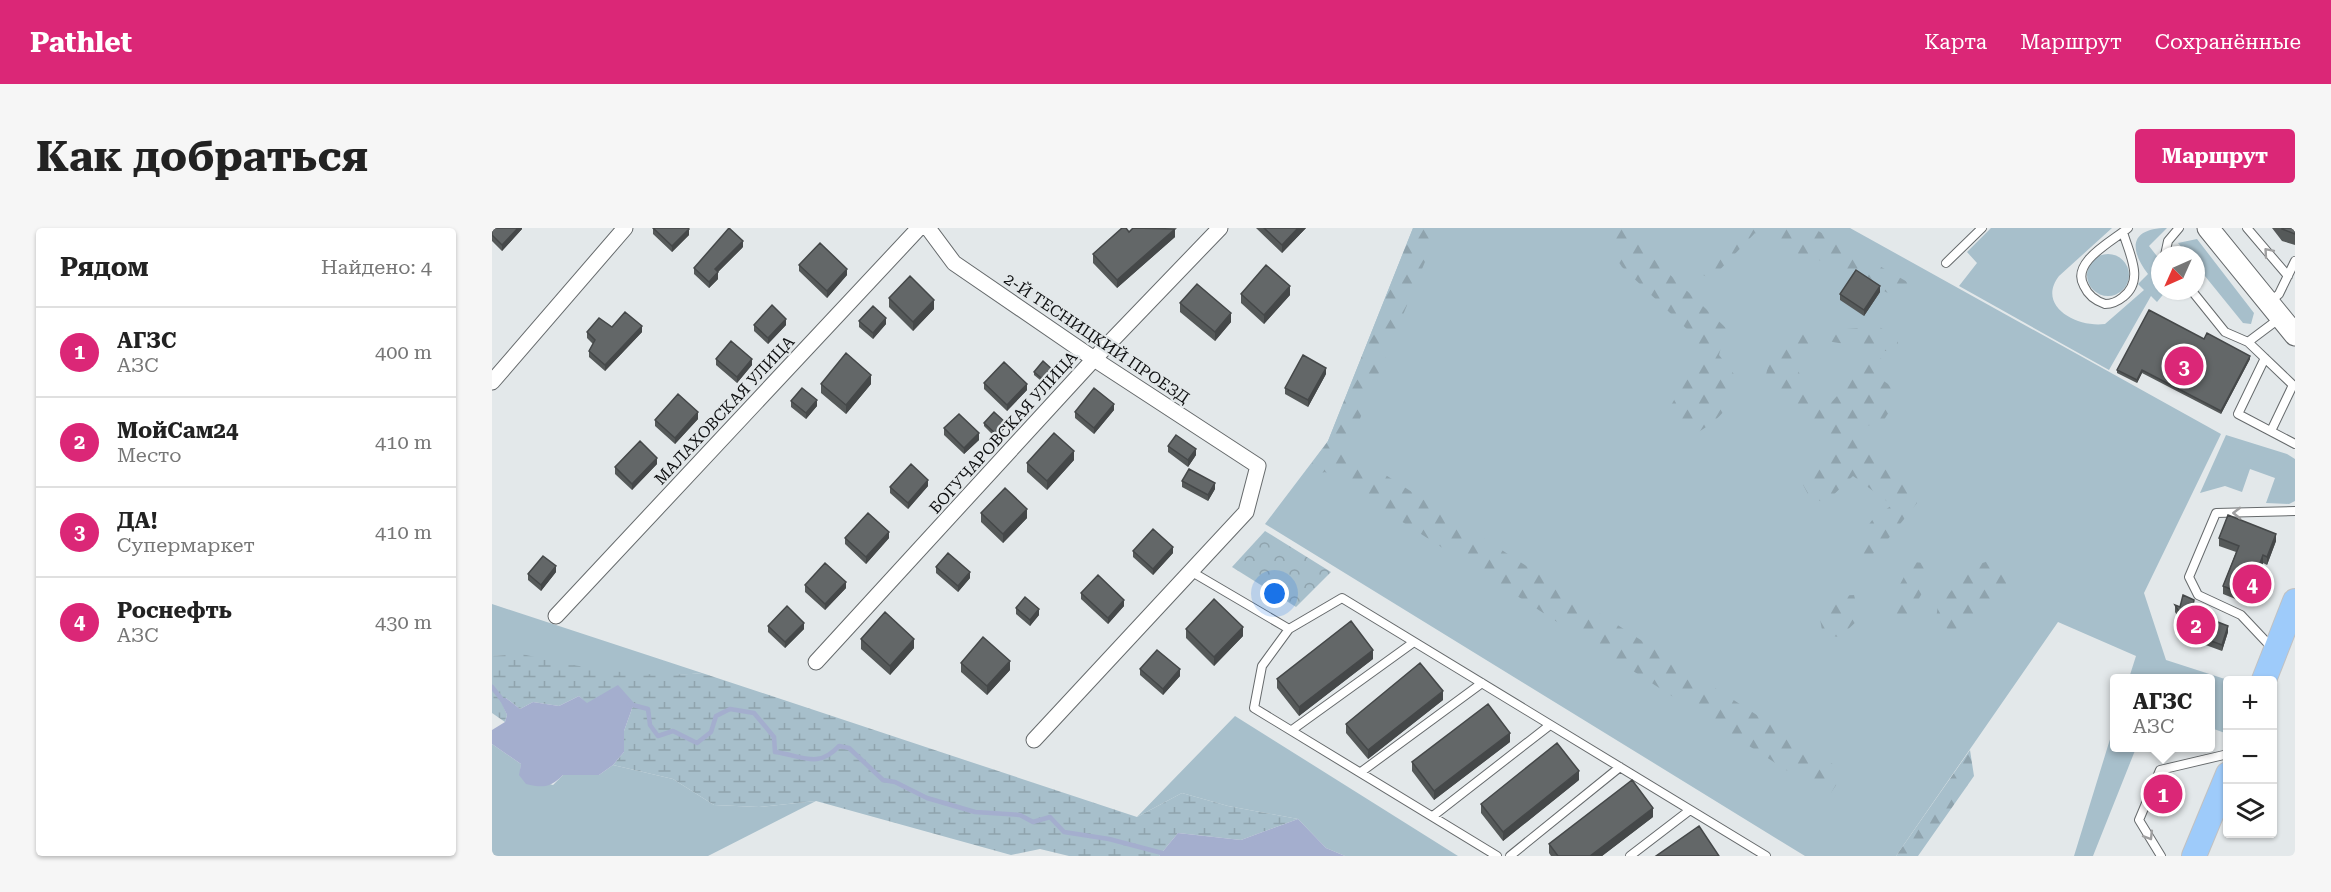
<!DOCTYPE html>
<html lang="ru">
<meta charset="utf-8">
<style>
:root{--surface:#fff;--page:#f6f6f6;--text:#222;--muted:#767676;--line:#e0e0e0;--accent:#db2777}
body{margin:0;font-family:"Roboto Serif",serif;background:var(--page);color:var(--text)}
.controls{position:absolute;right:18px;bottom:18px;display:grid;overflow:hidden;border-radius:6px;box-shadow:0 2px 4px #0004}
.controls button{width:54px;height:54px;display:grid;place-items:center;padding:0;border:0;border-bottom:2px solid var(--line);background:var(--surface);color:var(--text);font:30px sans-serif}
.compass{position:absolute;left:1659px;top:18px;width:54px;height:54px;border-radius:50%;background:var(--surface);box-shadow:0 2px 4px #0004;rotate:225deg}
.you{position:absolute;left:783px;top:366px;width:21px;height:21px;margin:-15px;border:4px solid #fff;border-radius:50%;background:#1a73e8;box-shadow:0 0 0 9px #1a73e833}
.badge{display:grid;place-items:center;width:39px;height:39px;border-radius:50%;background:var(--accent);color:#fff;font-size:20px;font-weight:700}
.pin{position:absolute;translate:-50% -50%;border:3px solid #fff;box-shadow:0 2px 6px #0006}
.popup{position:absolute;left:1618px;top:446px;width:105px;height:78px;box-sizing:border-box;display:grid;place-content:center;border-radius:6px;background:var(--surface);filter:drop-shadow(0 2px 4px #0005);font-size:20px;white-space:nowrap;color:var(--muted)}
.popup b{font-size:22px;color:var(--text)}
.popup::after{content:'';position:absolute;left:50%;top:100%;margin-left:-12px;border:12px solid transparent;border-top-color:var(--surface)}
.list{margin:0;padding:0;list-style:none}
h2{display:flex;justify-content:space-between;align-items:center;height:78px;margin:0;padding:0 24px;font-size:26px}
h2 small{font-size:20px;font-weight:400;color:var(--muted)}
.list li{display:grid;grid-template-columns:39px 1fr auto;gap:18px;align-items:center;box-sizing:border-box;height:90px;padding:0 24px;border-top:2px solid var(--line)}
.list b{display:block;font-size:22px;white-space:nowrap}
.list p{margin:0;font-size:20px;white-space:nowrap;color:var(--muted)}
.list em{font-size:20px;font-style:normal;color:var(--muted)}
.icon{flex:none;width:33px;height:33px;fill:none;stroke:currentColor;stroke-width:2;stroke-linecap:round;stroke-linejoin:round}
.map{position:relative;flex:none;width:1803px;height:628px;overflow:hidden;border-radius:6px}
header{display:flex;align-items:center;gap:36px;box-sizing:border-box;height:84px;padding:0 30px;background:var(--accent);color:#fff}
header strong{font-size:28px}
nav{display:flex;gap:33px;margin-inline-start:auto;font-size:21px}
.intro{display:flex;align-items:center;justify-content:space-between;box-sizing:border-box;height:144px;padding:0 36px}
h1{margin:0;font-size:42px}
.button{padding:15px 27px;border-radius:6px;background:var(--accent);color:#fff;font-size:21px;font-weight:700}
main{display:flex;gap:36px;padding:0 36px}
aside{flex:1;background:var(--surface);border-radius:6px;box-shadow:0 2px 4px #0004}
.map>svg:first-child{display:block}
</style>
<header>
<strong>Pathlet</strong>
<nav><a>Карта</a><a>Маршрут</a><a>Сохранённые</a></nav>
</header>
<div class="intro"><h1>Как добраться</h1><a class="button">Маршрут</a></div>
<main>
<aside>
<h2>Рядом<small>Найдено: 4</small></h2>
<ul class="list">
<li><span class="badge">1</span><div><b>АГЗС</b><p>АЗС</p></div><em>400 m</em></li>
<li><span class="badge">2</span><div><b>МойСам24</b><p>Место</p></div><em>410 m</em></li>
<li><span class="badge">3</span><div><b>ДА!</b><p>Супермаркет</p></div><em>410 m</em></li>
<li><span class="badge">4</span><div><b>Роснефть</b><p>АЗС</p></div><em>430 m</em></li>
</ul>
</aside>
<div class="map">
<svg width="1803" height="628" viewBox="0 0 1803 628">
<defs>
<pattern id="forest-firs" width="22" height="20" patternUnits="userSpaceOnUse" patternTransform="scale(1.5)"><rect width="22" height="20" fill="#a7bfcb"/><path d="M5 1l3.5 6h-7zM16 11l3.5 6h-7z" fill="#8fa3ad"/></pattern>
<pattern id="wetland-marsh" width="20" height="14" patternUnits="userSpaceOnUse" patternTransform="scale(1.5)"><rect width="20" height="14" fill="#a7bfcb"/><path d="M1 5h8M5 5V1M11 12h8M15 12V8" fill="none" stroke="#8fa3ad"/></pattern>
<pattern id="park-crowns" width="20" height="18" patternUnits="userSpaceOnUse" patternTransform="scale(1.5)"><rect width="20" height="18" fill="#a7bfcb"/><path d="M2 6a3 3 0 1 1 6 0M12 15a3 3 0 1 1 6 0" fill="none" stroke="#8fa3ad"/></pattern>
</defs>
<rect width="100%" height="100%" fill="#e3e8ea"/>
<path fill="#a7bfcb" d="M921 0H1358L1729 206 1652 365 1674 432 1736 452 1733 505 1719 500V450H1637L1644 428 1566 394 1404 628H1313L773 296 836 213Z
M1499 0H1620L1567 48C1544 78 1585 100 1613 96L1652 62 1646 56 1656 46C1636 20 1639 0 1675 0L1657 18 1668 32V63H1674L1665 74 1659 68 1617 142 1467 58 1485 35 1475 24Z
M1705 11 1762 85 1759 96 1751 95 1704 37V27H1696L1686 15Z
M1595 47a21 21 0 1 1 42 0a21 21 0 1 1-42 0Z
M1734 207 1795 226 1803 231V273L1797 276 1774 275 1783 250 1758 241 1750 264 1733 258 1708 265Z
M0 376 210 445C173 449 132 448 95 441 60 434 36 426 0 428Z
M743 488 966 628H853L834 620 806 591 736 578 690 565 645 589Z
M1623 495V520H1644L1601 628H1582Z
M0 516 29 536 28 547 61 557 71 547H107L121 537 181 551 222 577 267 579 324 573 216 628H0Z"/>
<path fill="url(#forest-firs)" d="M921 0H947L855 222 1353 544 1336 569 833 244 809 251 836 213Z
M1104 0H1129L1234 100 1227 127 1245 150C1241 181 1225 193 1200 208L1175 184 1207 130 1199 105 1130 39Z
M1236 0H1321L1419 56 1405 70 1342 36 1311 28 1263 5 1219 51 1205 44 1240 4Z
M1386 98 1406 111V125L1329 112 1302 125C1305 152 1317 160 1338 176L1382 126 1394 134 1386 149 1409 165 1390 195 1362 200V211L1390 224 1425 264V275L1388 321 1369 334 1362 316 1381 291 1400 277 1361 248 1333 275 1317 268 1309 253 1344 214 1330 202 1319 203 1280 164 1273 150 1282 117 1292 107Z
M1502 331 1520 337 1511 365 1488 385 1459 404 1444 391 1446 377 1482 338Z
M1420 334 1447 336 1411 398 1392 386Z
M1362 367 1368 390 1348 409 1331 407 1327 386 1342 368Z
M1478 522 1482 548 1426 628H1404Z"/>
<path fill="url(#wetland-marsh)" d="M30 426C90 440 148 451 210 445L645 589 690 565 736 578 806 591 749 612 686 605 667 628H577L548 621 519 627 324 573 267 579 222 577 181 551 121 537 132 524V503L142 475H94L87 468 67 478 41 474 28 481 14 470H8L15 487 13 494 0 485V428Z"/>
<path fill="url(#park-crowns)" d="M773 303 839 344 804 379 740 339Z"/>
<path fill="#a4aece" d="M126 457 142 475 132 503V524L121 537 107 547H71C58 560 51 560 34 556L27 547 29 536 0 516V502L13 494 15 487 7 470H14L28 481 41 474 67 478 87 468 95 475Z
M806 591 834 620 853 628H667L686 605 749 612Z"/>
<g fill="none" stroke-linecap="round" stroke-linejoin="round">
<path stroke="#a4aece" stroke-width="4.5" d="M0 459 11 473
M137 476 156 481 158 497 166 508 181 503 205 515 219 504 224 488 238 481 262 485 282 509 283 524C311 528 326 541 347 518L357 520 391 552 403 554 435 570 483 584 528 587 541 594 558 589 572 604 617 611 670 625"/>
<defs>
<path id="lane" d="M1755 0 1796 48
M1631 4C1637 26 1653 52 1631 69 1625 74 1620 76 1613 76 1604 73 1596 67 1592 58 1578 34 1621 13 1636 0
M1673 27 1676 13 1687 0
M1454 35 1490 0
M1700 63 1733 104 1756 114 1801 157 1779 203
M1778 74 1787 66 1803 33
M1756 114 1788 90
M1773 130 1746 186 1803 216
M700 344 797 401 850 370 1274 628
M797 401 770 438 762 480 1005 628
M1781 421 1749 387 1706 367 1697 349 1724 285 1803 283
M800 502 922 414
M869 544 990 455
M941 588 1058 497
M1018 628 1128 539
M1138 628 1198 582
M1669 628 1647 592 1668 542 1736 526"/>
<path id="street" d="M436 0 462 35 602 131 766 238 754 284 542 512
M0 154 133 0
M64 388 427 0
M324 434 602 131 728 0"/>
<path id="secondary" d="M1716 0 1803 107"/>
<path id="primary" d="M1772 452 1803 373
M1702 628 1736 546"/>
</defs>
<use href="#lane" stroke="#666a6c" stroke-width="10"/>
<use href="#street" stroke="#666a6c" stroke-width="17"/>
<use href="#secondary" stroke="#666a6c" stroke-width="23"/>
<use href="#primary" stroke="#c1c1c1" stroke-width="26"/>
<use href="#lane" stroke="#fff" stroke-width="8"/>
<use href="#street" stroke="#fff" stroke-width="15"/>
<use href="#secondary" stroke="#fff" stroke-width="21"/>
<use href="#primary" stroke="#9ecbfa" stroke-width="24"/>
</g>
<path fill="#555959" d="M0 0H30V1L10 23 0 13Z
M161 0 197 7 180 24 161 6Z
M764 0H814L790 25Z
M1780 0H1803V17L1790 13Z
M637 4 683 9 625 60 601 35V26Z
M251 19 226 44V51L217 60 202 46V40Z
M307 37 355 47 335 70 307 43Z
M1388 64 1372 88 1348 72V66Z
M749 66 798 67 772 96 749 75Z
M397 70 442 81 421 103 397 79Z
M688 75 739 94 723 113 688 84Z
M367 93 394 96 381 111 367 99Z
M262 97H294L276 116 262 103Z
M95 104H150L113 143 97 129V123L101 116 95 110Z
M224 131 260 137 245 155 224 137Z
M1758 131 1729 186 1650 145 1645 155 1625 145V142Z
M542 144 562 146 553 156 542 147Z
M834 146 816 179 793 166V160Z
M492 155 535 162 515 183 492 161Z
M329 156H379L354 186 329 165Z
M299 173 325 178 314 191 299 179Z
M622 182 602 206 583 190V184Z
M206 191 183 216 163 198V192Z
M492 195 514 199 504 210 492 198Z
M452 200 487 212 472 226 452 207Z
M676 218 704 227 696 239 676 224Z
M582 232 555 262 535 244V235Z
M165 236 140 262 123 246V239Z
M690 253 723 261 716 273 690 259Z
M436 258 416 281 398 265V259Z
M489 285 535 290 511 315 489 294Z
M353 310H397L374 336 353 316Z
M1727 310 1784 313 1775 337 1771 335 1756 376 1731 366V358L1744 324 1727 318Z
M641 323 681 325 661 347 641 329Z
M444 339 478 350 466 364 444 345Z
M64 344 49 363 36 352V346Z
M313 357 354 360 333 382 313 364Z
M589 365 632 378 616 396 589 371Z
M1683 377 1688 379 1702 378 1701 384 1736 404 1730 423 1700 412 1683 384Z
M524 380 547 387 538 398 524 386Z
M276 398 312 401 293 420 276 404Z
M694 401 751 408 722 438 694 410Z
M369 411 422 420 398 447 369 421Z
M881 431 807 488 785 460V451Z
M469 435 518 442 495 467 469 444Z
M648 441 688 448 671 467 648 447Z
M951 472 876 531 854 505V496Z
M1018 514 942 572 920 543V534Z
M1087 552 1011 613 989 585V576Z
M1161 589 1110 628H1059L1057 625V616Z"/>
<path fill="#454849" d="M26 0H30V1L10 23V17Z
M806 0H814L790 25V17Z
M197 1V7L180 24V18Z
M683 1V9L625 60V52Z
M251 13V19L223 47V41Z
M355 41V47L335 70V63Z
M226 44V51L217 60V54Z
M798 58V67L772 96V87Z
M1388 58V64L1372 88V82Z
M442 72V81L421 103V94Z
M739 85V94L723 113V104Z
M394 90V96L381 111V105Z
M294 91V97L276 116V110Z
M150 98V104L113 143V137Z
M1758 128V131L1729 186V183Z
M260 131V137L245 155V149Z
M834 140V146L816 179V172Z
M1650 142V145L1645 155V152Z
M562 143V146L553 156V153Z
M379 147V156L354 186V177Z
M535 156V162L515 183V177Z
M325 172V178L314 191V185Z
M622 176V182L602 206V200Z
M206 184V191L183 216V210Z
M514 195V199L504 210V206Z
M487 205V212L472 226V220Z
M704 221V227L696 239V232Z
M582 223V232L555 262V253Z
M165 230V236L140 262V256Z
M436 252V258L416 281V275Z
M723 255V261L716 273V267Z
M535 281V290L511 315V306Z
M397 304V310L374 336V329Z
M1784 306V313L1775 337V329Z
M681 319V325L661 347V341Z
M1771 327V335L1756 376V368Z
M64 338V344L49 363V357Z
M478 344V350L466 364V358Z
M354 354V360L333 382V376Z
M632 372V378L616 396V390Z
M547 381V387L538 398V392Z
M312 395V401L293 420V414Z
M1736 398V404L1730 423V417Z
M751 399V408L722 438V429Z
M422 411V420L398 447V438Z
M881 422V431L807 488V479Z
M518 433V442L495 467V458Z
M688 441V448L671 467V461Z
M951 463V472L876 531V522Z
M1018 505V514L942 572V563Z
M1087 543V552L1011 613V604Z
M1161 580V589L1110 628H1098Z"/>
<path fill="#636768" stroke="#454849" stroke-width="1.5" d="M0 0H26L10 17 0 7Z
M161 0H196L197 1 180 18Z
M237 0 251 13 223 41 226 44 217 54 202 40Z
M630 0H634L637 4 641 0 683 1 625 52 601 26Z
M772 0H806L790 17Z
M1790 0H1803V6L1790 1Z
M328 15 355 41 335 63 307 37Z
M774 37 798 58 772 87 749 66Z
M1364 42 1388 58 1372 82 1348 66Z
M418 48 442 72 421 94 397 70Z
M705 56 739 85 723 104 688 75Z
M280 77 294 91 276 110 262 97Z
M381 78 394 90 381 105 367 93Z
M1657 82 1712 111 1715 105 1758 128 1729 183 1650 142 1645 152 1625 142Z
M133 84 150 98 113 137 97 123 103 112 95 104 107 90 120 99Z
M239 113 260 131 245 149 224 131Z
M354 125 379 147 354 177 329 156Z
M811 127 834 140 816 172 793 160Z
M551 133 562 143 553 153 542 144Z
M512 134 535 156 515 177 492 155Z
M310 160 325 172 314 185 299 173Z
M602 160 622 176 602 200 583 184Z
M186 166 206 184 183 210 163 192Z
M502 184 514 195 504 206 492 195Z
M467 186 487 205 472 220 452 200Z
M562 205 582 223 555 253 535 235Z
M684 207 704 221 696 232 676 218Z
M148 213 165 230 140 256 123 239Z
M419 236 436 252 416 275 398 259Z
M697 241 723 255 716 267 690 253Z
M513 260 535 281 511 306 489 285Z
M376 285 397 304 374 329 353 310Z
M1736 287 1784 306 1775 329 1771 327 1756 368 1731 358 1747 318 1727 310Z
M661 301 681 319 661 341 641 323Z
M456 325 478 344 466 358 444 339Z
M51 328 64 338 49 357 36 346Z
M333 335 354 354 333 376 313 357Z
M606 347 632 372 616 390 589 365Z
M1691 367 1702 372 1700 384 1736 398 1730 417 1700 406 1683 377 1688 379Z
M533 369 547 381 538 392 524 380Z
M722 371 751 399 722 429 694 401Z
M295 378 312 395 293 414 276 398Z
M393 384 422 411 398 438 369 411Z
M859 393 881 422 807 479 785 451Z
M491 409 518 433 495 458 469 435Z
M665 422 688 441 671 461 648 441Z
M928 435 951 463 876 522 854 496Z
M996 476 1018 505 942 563 920 534Z
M1065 515 1087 543 1011 604 989 576Z
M1140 552 1161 580 1098 628H1066L1057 616Z
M1207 598 1227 628H1164Z"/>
<defs><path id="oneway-chevron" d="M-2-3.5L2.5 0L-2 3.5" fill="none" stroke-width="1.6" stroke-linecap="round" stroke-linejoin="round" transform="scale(1.5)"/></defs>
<g stroke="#9f9fa0">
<use href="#oneway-chevron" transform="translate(1776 24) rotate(-131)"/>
<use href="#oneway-chevron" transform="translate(1745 285) rotate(180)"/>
<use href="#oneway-chevron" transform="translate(1657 608) rotate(58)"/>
</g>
<g text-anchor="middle" stroke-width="4.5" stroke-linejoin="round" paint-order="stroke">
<g font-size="16" fill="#0f1011" stroke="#e3e8ea">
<text transform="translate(605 110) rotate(34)" y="6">2-Й ТЕСНИЦКИЙ ПРОЕЗД</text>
<text transform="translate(232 182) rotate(-47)" y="6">МАЛАХОВСКАЯ УЛИЦА</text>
<text transform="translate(511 204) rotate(-48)" y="6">БОГУЧАРОВСКАЯ УЛИЦА</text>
</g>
</g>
</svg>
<div class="controls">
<button>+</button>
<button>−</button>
<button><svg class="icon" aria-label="layers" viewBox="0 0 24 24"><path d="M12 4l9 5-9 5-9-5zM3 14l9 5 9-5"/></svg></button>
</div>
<svg class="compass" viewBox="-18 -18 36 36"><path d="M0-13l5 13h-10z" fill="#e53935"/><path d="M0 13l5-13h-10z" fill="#767676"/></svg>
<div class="you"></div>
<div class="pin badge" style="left:1671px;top:566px">1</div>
<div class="popup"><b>АГЗС</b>АЗС</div>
<div class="pin badge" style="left:1704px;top:397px">2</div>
<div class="pin badge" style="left:1692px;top:138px">3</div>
<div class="pin badge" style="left:1760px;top:356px">4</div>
</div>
</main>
